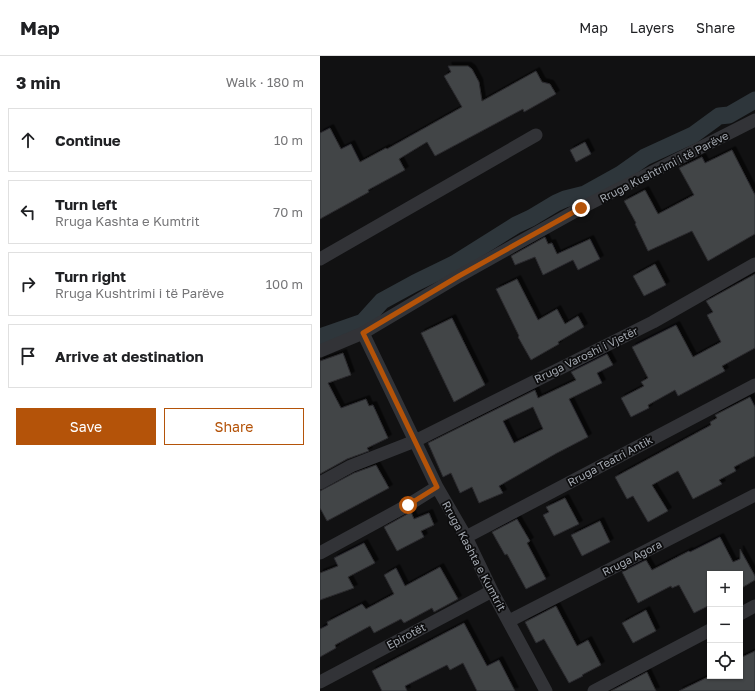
<!DOCTYPE html>
<meta charset="utf-8">
<style>
:root{--surface:#fff;--page:#f6f6f6;--text:#202124;--muted:#757577;--line:#e0e0e0;--accent:#b45309}
body{margin:0;font-family:"Golos Text",sans-serif;background:var(--page);color:var(--text)}
.controls{position:absolute;right:12px;bottom:12px;display:grid;overflow:hidden;border-radius:0px;box-shadow:0 1px 3px #0004}
.controls button{width:36px;height:36px;display:grid;place-items:center;padding:0;border:0;border-bottom:1px solid var(--line);background:var(--surface);color:var(--text);font:20px sans-serif}
.stop{position:absolute;width:12px;height:12px;margin:-9px;border:3px solid #b45309;border-radius:50%;background:#fff}
.stop.end{background:#b45309;border-color:#fff;box-shadow:0 1px 4px #0008}
.list{margin:0;padding:0;list-style:none}
h2{display:flex;justify-content:space-between;align-items:center;height:52px;margin:0;padding:0 16px;font-size:17px}
h2 small{font-size:13px;font-weight:400;color:var(--muted)}
.list li{display:grid;grid-template-columns:26px 1fr auto;gap:12px;align-items:center;box-sizing:border-box;height:64px;margin:0 8px 8px;padding:0 8px;border:1px solid var(--line);border-radius:0px}
.list b{display:block;font-size:15px;white-space:nowrap}
.list p{margin:0;font-size:13px;white-space:nowrap;color:var(--muted)}
.list em{font-size:13px;font-style:normal;color:var(--muted)}
.actions{display:flex;gap:8px;padding:12px 16px}
.actions a{flex:1;padding:9px 0;border:1px solid var(--accent);border-radius:0px;text-align:center;font-size:14px;color:var(--accent)}
.actions .main{background:var(--accent);color:#fff}
.icon{flex:none;width:22px;height:22px;fill:none;stroke:currentColor;stroke-width:2;stroke-linecap:round;stroke-linejoin:round}
.map{position:relative;flex:none;width:435px;height:635px;overflow:hidden}
header{display:flex;align-items:center;gap:24px;box-sizing:border-box;height:56px;padding:0 20px;background:var(--surface);border-bottom:1px solid var(--line)}
header strong{font-size:19px}
nav{display:flex;gap:22px;margin-inline-start:auto;font-size:14px}
main{display:flex}
aside{flex:1;background:var(--surface)}
.map>svg:first-child{display:block}
</style>
<header>
<strong>Map</strong>
<nav><a>Map</a><a>Layers</a><a>Share</a></nav>
</header>
<main>
<aside>
<h2>3 min<small>Walk · 180 m</small></h2>
<ul class="list">
<li><svg class="icon" aria-label="ahead" viewBox="0 0 24 24"><path d="M12 20V5M6 11l6-6 6 6"/></svg><div><b>Continue</b></div><em>10 m</em></li>
<li><svg class="icon" aria-label="left" viewBox="0 0 24 24"><path d="M17 20v-9H6M10 6l-5 5 5 5"/></svg><div><b>Turn left</b><p>Rruga Kashta e Kumtrit</p></div><em>70 m</em></li>
<li><svg class="icon" aria-label="right" viewBox="0 0 24 24"><path d="M7 20v-9h11M14 6l5 5-5 5"/></svg><div><b>Turn right</b><p>Rruga Kushtrimi i të Parëve</p></div><em>100 m</em></li>
<li><svg class="icon" aria-label="arrive" viewBox="0 0 24 24"><path d="M6 21V4h12l-3 4 3 4H6"/></svg><div><b>Arrive at destination</b></div></li>
</ul>
<div class="actions"><a class="main">Save</a><a>Share</a></div>
</aside>
<div class="map">
<svg width="435" height="635" viewBox="0 0 435 635">
<defs>
<filter id="shadow"><feDropShadow dx="3.5" dy="-3.5" stdDeviation="0" flood-color="#0009"/></filter>
</defs>
<rect width="100%" height="100%" fill="#111112"/>
<g fill="none" stroke-linecap="round" stroke-linejoin="round">
<path stroke="#2e363b" stroke-width="17" d="M0 281 43 266 62 245 95 227 134 208 196 169 211 162 236 147 245 143 265 138 301 118 325 101 373 79 399 60 409 59 435 44"/>
</g>
<path fill="#434447" stroke="#2b2b2e" fill-rule="evenodd" filter="url(#shadow)" d="M128 10H148L152 13 159 26 162 45 216 15 222 26 230 28 236 38 204 56 203 53 115 100 107 86 79 103 85 114 48 134 49 136 0 163V77L10 72 21 93 31 88 40 106 66 92 67 93 142 51 124 20 131 16Z
M265 86 271 98 256 106 250 94Z
M412 94 435 139V178L388 205 372 175 328 195 315 168 316 167 304 145 325 134 338 158 374 139 359 112 382 101 385 107Z
M225 181 228 188 232 187 237 198 270 183 280 203 258 214 253 204 223 219 215 201 195 209 191 200Z
M335 208 346 229 324 240 313 220Z
M435 218V292L402 310 405 315 358 340 355 334 328 349 329 352 311 361 301 342 324 330 321 326 328 322 312 291 356 269 373 301 401 286 387 259 393 256 386 245Z
M197 223 218 264 237 253 245 268 258 260 264 271 238 286 239 288 211 304 198 281 199 280 176 233Z
M132 262 165 329 134 346 101 277Z
M23 297 31 319 8 327 21 352 46 343 49 350 53 349 68 382 47 392 49 395 27 403 0 418V305Z
M287 298 293 309 277 317 282 327 249 343 268 381 237 397 179 430 183 437 159 447 152 431 140 437 131 417 123 421 108 387 215 334 218 342 256 324 251 316ZM213 351 223 373 194 387 183 365Z
M430 341 435 351V400L414 411 416 415 399 424 402 428 373 443 358 415 332 429 348 455 328 466 313 440 307 443 295 421 391 369 390 366 397 362 395 359Z
M56 409 69 432 7 465 0 452V435L34 417Z
M245 442 259 468 234 480 223 459 229 456 226 451Z
M91 456 94 463 109 457 114 469 101 475 104 481 77 495 64 471Z
M197 463 210 485 207 487 226 523 206 533 187 498 185 499 172 476Z
M280 465 290 486 262 500 251 479Z
M400 481 413 506 420 503V493L435 520V524L420 533V518H390V549L374 557 359 529 352 532 351 530 318 547 302 516 326 504 332 514 369 495 370 496Z
M44 487 55 507 28 521 34 532 0 544V517L18 510 14 502Z
M120 511 138 543 114 556 112 552 84 567 81 563 54 577 50 570 15 589 16 592 0 601V573L8 569 7 566 42 548 46 553 74 538 64 519 76 512 85 530Z
M236 550 257 590 268 584 281 609 262 619 263 620 249 627 224 583 216 587 205 566Z
M326 554 336 575 313 587 302 567Z
M144 567 167 610 179 604 195 635H157L143 607 130 614 127 609 85 630 87 635H62L52 615Z
M435 595V635H359L390 620H420V602Z
M327 616 336 635H291Z"/>
<g fill="none" stroke-linecap="round" stroke-linejoin="round">
<path stroke="#323337" stroke-width="13" d="M0 203 216 79
M43 277 117 431 146 481 172 535 226 635
M0 295 43 277 139 220 261 152 435 64
M0 427 31 410 95 385 333 266 435 208
M146 481 435 329
M0 497 88 449 117 431
M420 558 435 550
M189 565 435 439
M0 626 172 535
M274 635 390 574"/>
</g>
<g fill="none" stroke-linecap="round" stroke-linejoin="round">
<path stroke="#b45309" stroke-width="5" d="M88 449 117 431 43 277 139 220 261 152"/>
</g>
<g text-anchor="middle" stroke-width="3.5" stroke-linejoin="round" paint-order="stroke">
<g font-size="11" fill="#a4a9b1" stroke="#0c0c0d">
<text transform="translate(344 111) rotate(-27)" y="4">Rruga Kushtrimi i të Parëve</text>
<text transform="translate(266 299) rotate(-26)" y="4">Rruga Varoshi i Vjetër</text>
<text transform="translate(290 405) rotate(-28)" y="4">Rruga Teatri Antik</text>
<text transform="translate(154 500) rotate(62)" y="4">Rruga Kashta e Kumtrit</text>
<text transform="translate(312 502) rotate(-27)" y="4">Rruga Agora</text>
<text transform="translate(86 580) rotate(-28)" y="4">Epirotët</text>
</g>
</g>
</svg>
<div class="controls">
<button>+</button>
<button>−</button>
<button><svg class="icon" aria-label="locate" viewBox="0 0 24 24"><circle cx="12" cy="12" r="6"/><path d="M12 2v4M12 18v4M2 12h4M18 12h4"/></svg></button>
</div>
<div class="stop" style="left:88px;top:449px"></div>
<div class="stop end" style="left:261px;top:152px"></div>
</div>
</main>
